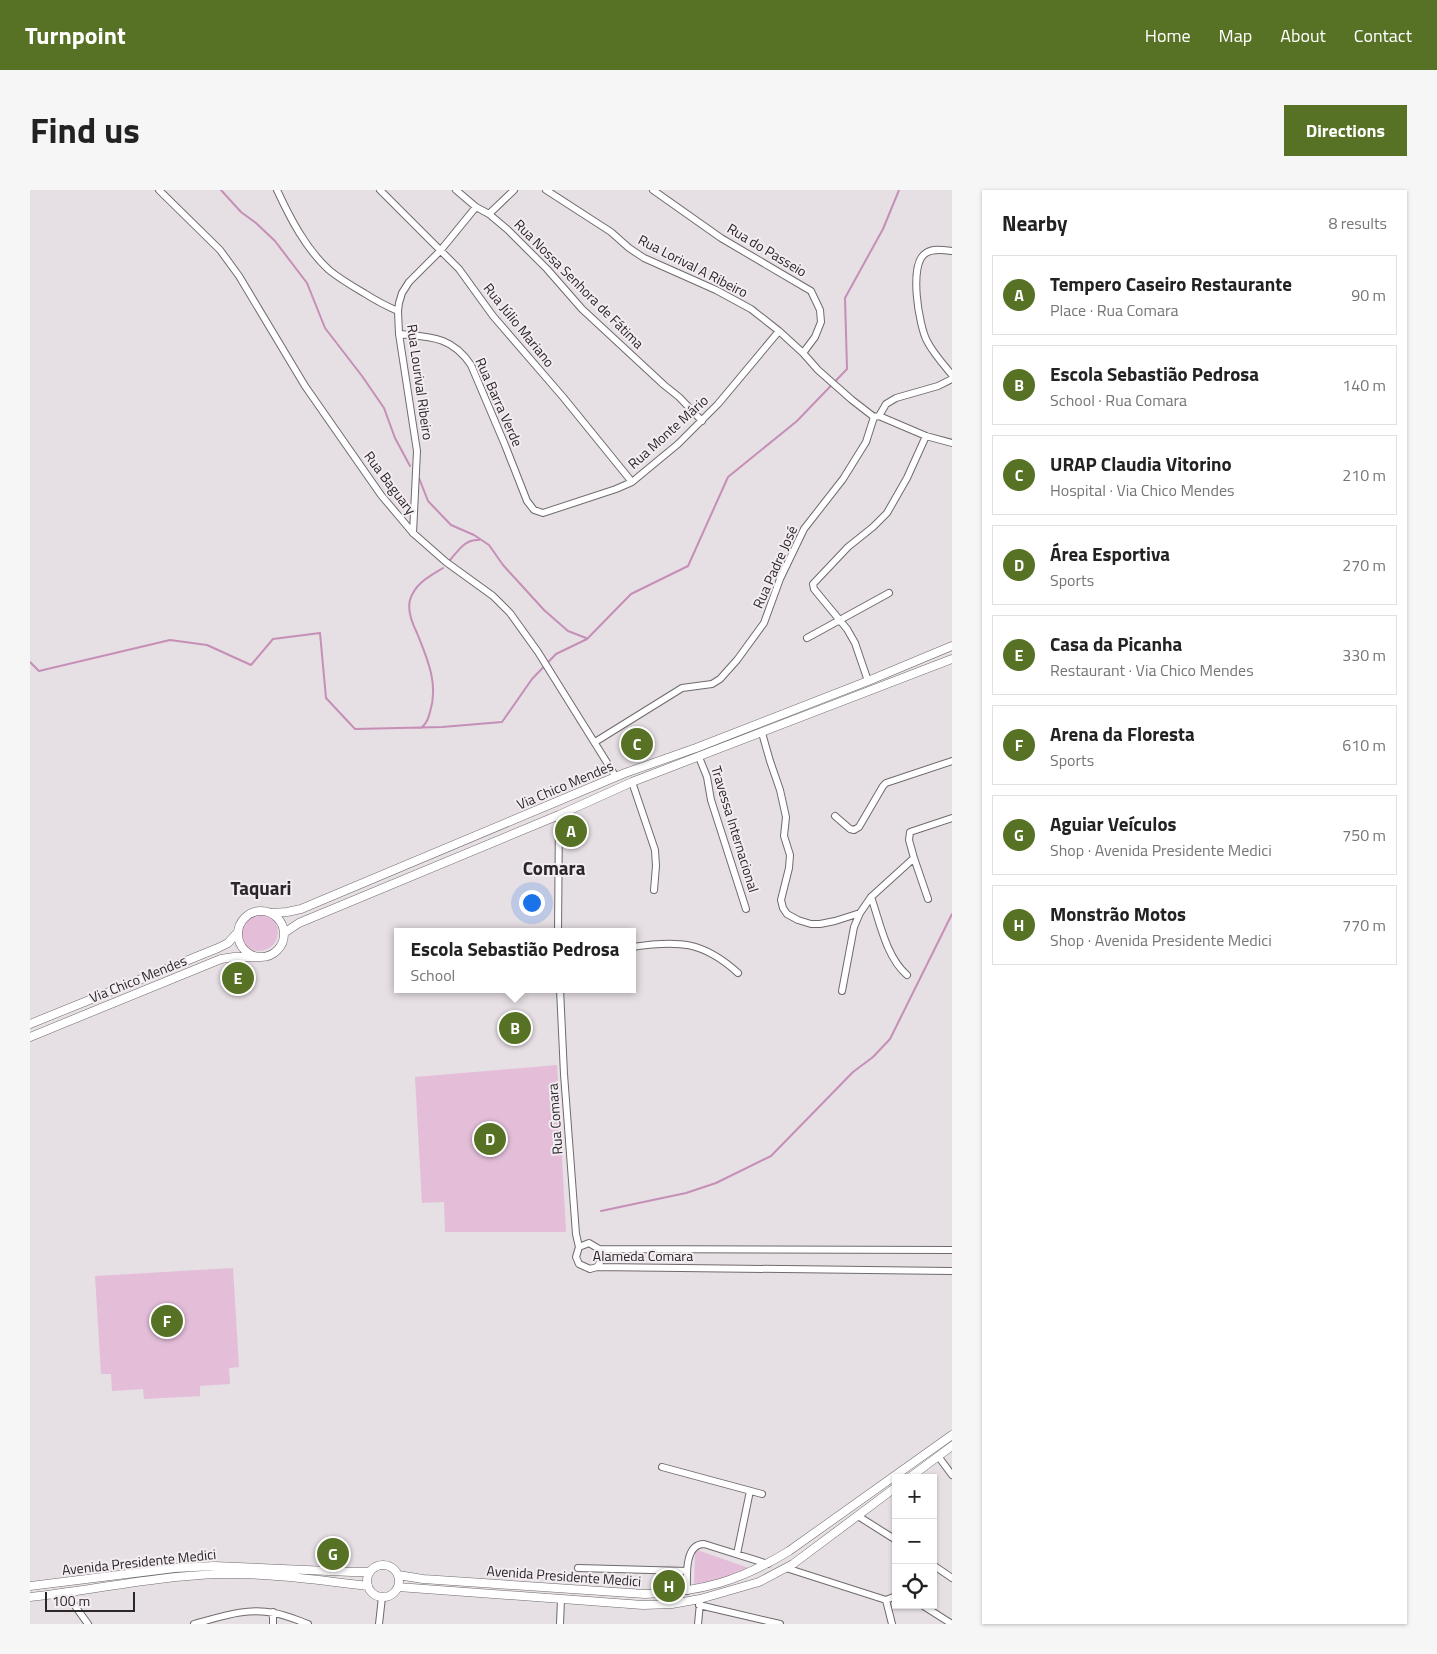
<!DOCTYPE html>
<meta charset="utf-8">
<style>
:root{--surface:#fff;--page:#f6f6f6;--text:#222;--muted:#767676;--line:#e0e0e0;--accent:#577225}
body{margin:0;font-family:"Titillium Web",sans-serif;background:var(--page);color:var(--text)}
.controls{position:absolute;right:15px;bottom:15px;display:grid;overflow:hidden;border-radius:0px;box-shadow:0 1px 4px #0004}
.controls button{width:45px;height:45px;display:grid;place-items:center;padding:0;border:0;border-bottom:1px solid var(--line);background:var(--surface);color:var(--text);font:25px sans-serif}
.scale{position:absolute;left:15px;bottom:12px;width:90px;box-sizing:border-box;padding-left:5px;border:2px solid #2a2729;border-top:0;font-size:14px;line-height:18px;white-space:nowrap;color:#2a2729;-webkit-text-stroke:4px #f3ecf1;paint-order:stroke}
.you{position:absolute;left:501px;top:712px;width:18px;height:18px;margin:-12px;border:4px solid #fff;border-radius:50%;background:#1a73e8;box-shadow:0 0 0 8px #1a73e833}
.badge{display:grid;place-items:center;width:32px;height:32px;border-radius:50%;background:var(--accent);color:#fff;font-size:16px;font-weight:700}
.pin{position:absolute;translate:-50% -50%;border:2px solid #fff;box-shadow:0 1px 5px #0006}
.popup{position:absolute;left:364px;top:738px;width:242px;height:65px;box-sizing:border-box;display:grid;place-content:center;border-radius:0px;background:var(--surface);filter:drop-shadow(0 1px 4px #0005);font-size:16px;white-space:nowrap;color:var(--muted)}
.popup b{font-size:19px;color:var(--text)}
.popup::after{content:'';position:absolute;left:50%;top:100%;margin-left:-10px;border:10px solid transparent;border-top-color:var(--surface)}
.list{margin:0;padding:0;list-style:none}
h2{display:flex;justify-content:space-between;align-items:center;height:65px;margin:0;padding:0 20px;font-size:21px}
h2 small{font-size:16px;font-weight:400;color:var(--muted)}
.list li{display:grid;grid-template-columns:32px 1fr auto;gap:15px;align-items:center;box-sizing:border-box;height:80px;margin:0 10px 10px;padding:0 10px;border:1px solid var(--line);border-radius:0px}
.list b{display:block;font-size:19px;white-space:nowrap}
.list p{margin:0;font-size:16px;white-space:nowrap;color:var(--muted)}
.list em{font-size:16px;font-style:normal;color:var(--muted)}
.icon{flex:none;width:28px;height:28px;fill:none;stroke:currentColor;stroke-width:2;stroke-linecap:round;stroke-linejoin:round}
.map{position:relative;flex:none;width:922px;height:1434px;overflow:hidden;border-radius:0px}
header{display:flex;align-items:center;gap:30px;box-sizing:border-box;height:70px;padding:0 25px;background:var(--accent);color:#fff}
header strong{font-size:24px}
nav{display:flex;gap:28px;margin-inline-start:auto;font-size:18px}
.intro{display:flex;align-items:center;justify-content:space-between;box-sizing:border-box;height:120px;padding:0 30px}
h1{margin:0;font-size:35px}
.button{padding:12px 22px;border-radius:0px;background:var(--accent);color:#fff;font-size:18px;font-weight:700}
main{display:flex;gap:30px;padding:0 30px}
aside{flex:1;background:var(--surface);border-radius:0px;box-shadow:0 1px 4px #0004}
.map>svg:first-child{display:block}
</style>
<header>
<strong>Turnpoint</strong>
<nav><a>Home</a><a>Map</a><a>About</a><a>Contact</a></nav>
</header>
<div class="intro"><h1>Find us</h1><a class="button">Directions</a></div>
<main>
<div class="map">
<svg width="922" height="1434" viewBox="0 0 922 1434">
<rect width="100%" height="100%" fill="#e6dfe4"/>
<path fill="#e4bed9" d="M210 742a19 19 0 1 1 38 0a19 19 0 1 1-38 0Z
M527 875 536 1042H415L414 1012 392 1013 385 887Z
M203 1078 209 1177 199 1178 200 1194 170 1196V1206L114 1209 113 1199 82 1201 81 1184H71L65 1086Z
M667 1360 719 1378 710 1384 664 1397 665 1364Z"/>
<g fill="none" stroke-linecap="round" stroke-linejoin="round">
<path stroke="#c58fb7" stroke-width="2" d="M191 0 211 22 226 33 245 51 277 93 295 138 332 186 354 218 365 248 380 276
M389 288 398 311 421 335 444 345 459 355 473 375 514 420 538 441 556 448
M420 370C429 360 435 349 449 350
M0 472 9 481 140 450 177 455 221 475 243 449 290 443 296 508 325 539 412 537 472 532 502 489 526 464 557 449 601 404 658 376 698 287 767 231 817 179 815 108 853 39 869 0
M391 538C397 533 398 529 400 522 409 494 397 468 387 443 382 433 377 421 380 410 385 393 400 386 413 378
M571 1021 656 1003 686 993 741 966 823 882 843 867 860 849 922 724"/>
<defs>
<path id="minor" d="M129 0 190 60 209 86 275 196 351 305 383 343 416 372 463 406 480 423 508 462 586 587
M247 0C260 28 276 59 299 80 310 89 322 96 334 103 345 110 356 116 368 121
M350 0 429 79 463 126 533 207 602 292
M426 0 446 17 459 24 478 40 517 79 552 119 634 195 649 207 672 231
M516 0 581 42 599 58 614 68 686 100 721 119 749 141 773 163 788 180 822 210 844 227
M623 0 691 48 781 101 790 120 791 132 785 147 773 163
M459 24 484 0
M922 61C914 60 903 58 896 63 878 73 889 136 897 151 903 163 914 175 922 185
M369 144C400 147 422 146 441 175L475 255 497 311 504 320 513 323 586 299 602 292 648 254 688 214 749 141
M849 226 896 246 922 253
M383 343 387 261 369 144 368 121 369 113 372 103 379 92 410 61 446 17
M777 448 859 403
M838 491 825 453 817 439 784 399 783 394 818 357 843 337 857 323 877 288 896 246
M732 543 740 571 750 600 756 627 754 646 760 665 759 678 751 710 753 718 757 724 768 730 781 734H790L805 731 830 723 841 707 884 668 879 650 880 642 922 628
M565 552 652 498 682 494 690 489 707 470 734 433 750 389 774 339 813 289 836 252 844 227 849 226 856 214 866 208 908 196 922 189
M669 567 677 587 681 610 716 719
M602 592 625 660 626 676 624 700
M805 626 820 639 824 640 829 637 853 596 856 593 922 571
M884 668 898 709
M841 707C850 732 856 767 877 785
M528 742 529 625
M602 757C648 750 673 751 708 783
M530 799 534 884 546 1044 549 1057
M812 801 824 737 830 723
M922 1060 569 1059 559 1053 549 1057 546 1067 549 1074 560 1079 567 1077 922 1081
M567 1077C572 1071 572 1065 569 1059
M908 1266 922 1285
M632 1277 732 1304
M828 1326 866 1350
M707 1364 720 1301
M903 1375 922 1388
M548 1378 657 1381
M756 1378 856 1410 862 1434
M657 1401C657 1387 654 1354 674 1354L738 1374
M35 1402 58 1434
M856 1410 866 1406
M669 1415 750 1434
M892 1415 922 1434
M164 1434C190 1427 217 1417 244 1423 256 1425 267 1430 278 1434
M243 1434V1422
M349 1434 352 1407
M530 1434 531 1409
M668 1434 670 1413"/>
<path id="major" d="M208 744a23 23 0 1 1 46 0a23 23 0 1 1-46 0Z
M242 723 257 722 271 719 595 583 666 558 838 491 922 456
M254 743 269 733 529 625 602 592 922 469
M0 834 188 758 198 753 207 743
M0 847 191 769 204 767H229
M879 1288 922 1256
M337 1391a16 16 0 1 1 32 0a16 16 0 1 1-32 0Z
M368 1385 393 1389 615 1404C671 1402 710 1391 759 1361L922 1245
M0 1396 145 1378 184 1376 322 1382H340
M368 1397 613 1415 642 1414 670 1409 729 1392 763 1374 866 1297
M0 1407C63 1400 126 1386 190 1384 239 1383 289 1390 338 1396"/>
</defs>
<use href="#minor" stroke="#706a6e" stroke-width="8"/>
<use href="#major" stroke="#706a6e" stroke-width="9"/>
<use href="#minor" stroke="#fff" stroke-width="6"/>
<use href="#major" stroke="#fff" stroke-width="8"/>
</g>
<g text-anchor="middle" stroke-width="4" stroke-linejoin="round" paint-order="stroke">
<g font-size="14" fill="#2a2729" stroke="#f3ecf1">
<text transform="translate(737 60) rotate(31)" y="5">Rua do Passeio</text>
<text transform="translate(663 76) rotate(27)" y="5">Rua Lorival A Ribeiro</text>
<text transform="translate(549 94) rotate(45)" y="5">Rua Nossa Senhora de Fátima</text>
<text transform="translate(489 135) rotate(51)" y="5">Rua Júlio Mariano</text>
<text transform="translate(390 192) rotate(82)" y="5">Rua Lourival Ribeiro</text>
<text transform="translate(469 212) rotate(66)" y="5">Rua Barra Verde</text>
<text transform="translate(638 242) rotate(-42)" y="5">Rua Monte Mário</text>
<text transform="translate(360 293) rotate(53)" y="5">Rua Baguary</text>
<text transform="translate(745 377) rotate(-66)" y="5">Rua Padre José</text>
<text transform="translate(535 595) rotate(-23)" y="5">Via Chico Mendes</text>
<text transform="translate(705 639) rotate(73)" y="5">Travessa Internacional</text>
<text transform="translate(108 789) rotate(-22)" y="5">Via Chico Mendes</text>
<text transform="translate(525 929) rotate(-94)" y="5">Rua Comara</text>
<text x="613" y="1071">Alameda Comara</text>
<text transform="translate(109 1372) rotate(-6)" y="5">Avenida Presidente Medici</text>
<text transform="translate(534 1386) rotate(4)" y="5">Avenida Presidente Medici</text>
</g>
<g font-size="19" font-weight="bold" fill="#2a2729" stroke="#f3ecf1">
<text x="524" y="685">Comara</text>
<text x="231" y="705">Taquari</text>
</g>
</g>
</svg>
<div class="controls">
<button>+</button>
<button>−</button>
<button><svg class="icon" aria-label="locate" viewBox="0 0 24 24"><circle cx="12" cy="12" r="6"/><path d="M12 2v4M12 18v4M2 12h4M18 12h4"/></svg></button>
</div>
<div class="scale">100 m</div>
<div class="you"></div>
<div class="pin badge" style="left:541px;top:641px">A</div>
<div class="pin badge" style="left:485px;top:838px">B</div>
<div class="popup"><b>Escola Sebastião Pedrosa</b>School</div>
<div class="pin badge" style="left:607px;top:554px">C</div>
<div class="pin badge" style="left:460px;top:949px">D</div>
<div class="pin badge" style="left:208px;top:788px">E</div>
<div class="pin badge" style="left:137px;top:1131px">F</div>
<div class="pin badge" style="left:303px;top:1364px">G</div>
<div class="pin badge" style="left:639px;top:1396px">H</div>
</div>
<aside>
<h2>Nearby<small>8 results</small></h2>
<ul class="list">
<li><span class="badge">A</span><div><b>Tempero Caseiro Restaurante</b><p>Place · Rua Comara</p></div><em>90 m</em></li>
<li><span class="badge">B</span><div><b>Escola Sebastião Pedrosa</b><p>School · Rua Comara</p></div><em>140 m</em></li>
<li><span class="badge">C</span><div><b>URAP Claudia Vitorino</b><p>Hospital · Via Chico Mendes</p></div><em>210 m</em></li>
<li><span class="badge">D</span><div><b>Área Esportiva</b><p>Sports</p></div><em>270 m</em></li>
<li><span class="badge">E</span><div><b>Casa da Picanha</b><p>Restaurant · Via Chico Mendes</p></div><em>330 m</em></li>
<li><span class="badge">F</span><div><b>Arena da Floresta</b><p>Sports</p></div><em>610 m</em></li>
<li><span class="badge">G</span><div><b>Aguiar Veículos</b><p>Shop · Avenida Presidente Medici</p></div><em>750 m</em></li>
<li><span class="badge">H</span><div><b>Monstrão Motos</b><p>Shop · Avenida Presidente Medici</p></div><em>770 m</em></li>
</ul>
</aside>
</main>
